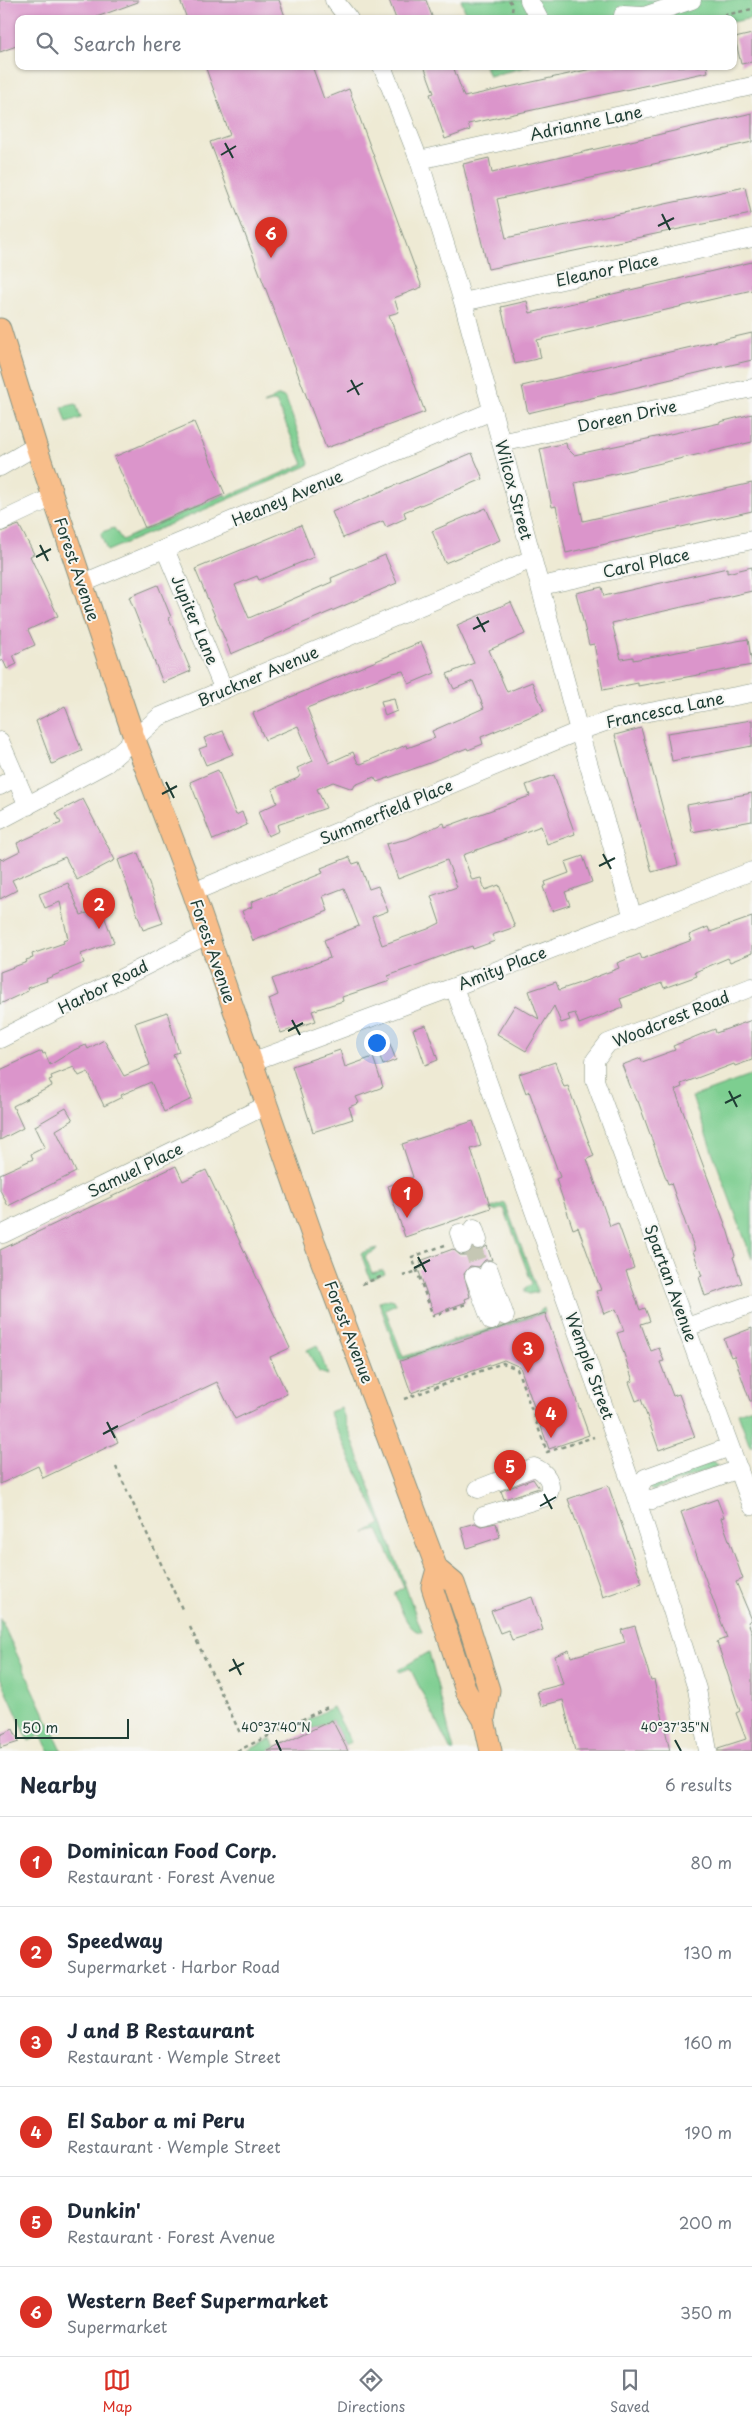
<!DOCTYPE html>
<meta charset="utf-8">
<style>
:root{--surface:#fff;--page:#f6f6f7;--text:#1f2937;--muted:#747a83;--line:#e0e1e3;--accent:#d93025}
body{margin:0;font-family:"Playpen Sans",sans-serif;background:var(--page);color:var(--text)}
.scale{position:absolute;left:15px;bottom:12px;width:114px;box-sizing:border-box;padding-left:5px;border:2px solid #1f3d34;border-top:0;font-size:14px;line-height:18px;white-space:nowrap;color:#1f3d34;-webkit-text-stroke:4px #f6f6f2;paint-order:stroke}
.you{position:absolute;left:376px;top:1042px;width:18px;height:18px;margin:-12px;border:4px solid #fff;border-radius:50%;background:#1a73e8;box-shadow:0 0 0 8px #1a73e833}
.badge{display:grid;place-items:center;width:32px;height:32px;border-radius:50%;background:var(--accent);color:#fff;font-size:16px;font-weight:700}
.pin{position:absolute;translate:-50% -41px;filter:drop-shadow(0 1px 2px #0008)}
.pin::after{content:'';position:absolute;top:26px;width:18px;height:15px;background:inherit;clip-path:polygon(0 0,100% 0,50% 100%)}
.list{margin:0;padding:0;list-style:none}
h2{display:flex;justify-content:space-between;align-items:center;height:65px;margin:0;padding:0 20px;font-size:21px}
h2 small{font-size:16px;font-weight:400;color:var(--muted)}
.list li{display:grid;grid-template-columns:32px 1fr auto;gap:15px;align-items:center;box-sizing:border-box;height:90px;padding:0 20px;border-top:1px solid var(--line)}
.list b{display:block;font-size:19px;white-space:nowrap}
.list p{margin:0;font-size:16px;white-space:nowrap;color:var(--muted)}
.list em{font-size:16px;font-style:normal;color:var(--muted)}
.icon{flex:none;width:28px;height:28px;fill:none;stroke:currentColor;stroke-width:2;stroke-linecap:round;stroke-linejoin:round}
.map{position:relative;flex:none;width:752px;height:1751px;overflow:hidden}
.search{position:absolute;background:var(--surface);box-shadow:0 1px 4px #0004;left:15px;right:15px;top:15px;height:55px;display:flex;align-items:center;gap:12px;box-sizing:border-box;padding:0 18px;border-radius:10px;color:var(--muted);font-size:19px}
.sheet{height:605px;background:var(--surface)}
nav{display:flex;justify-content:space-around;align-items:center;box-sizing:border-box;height:70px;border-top:1px solid var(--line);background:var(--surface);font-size:14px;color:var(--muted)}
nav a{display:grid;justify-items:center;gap:2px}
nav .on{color:var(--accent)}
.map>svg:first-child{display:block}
</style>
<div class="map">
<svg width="752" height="1751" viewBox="0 0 752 1751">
<rect width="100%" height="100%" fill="#f6f6f2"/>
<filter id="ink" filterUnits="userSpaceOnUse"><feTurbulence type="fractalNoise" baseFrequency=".02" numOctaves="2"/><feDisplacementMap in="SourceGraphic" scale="10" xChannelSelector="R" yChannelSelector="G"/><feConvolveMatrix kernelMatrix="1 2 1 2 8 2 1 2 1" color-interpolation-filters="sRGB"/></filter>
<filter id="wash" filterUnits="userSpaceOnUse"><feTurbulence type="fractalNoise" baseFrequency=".0096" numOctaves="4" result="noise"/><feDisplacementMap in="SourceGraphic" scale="20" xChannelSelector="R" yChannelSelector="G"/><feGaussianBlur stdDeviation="1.12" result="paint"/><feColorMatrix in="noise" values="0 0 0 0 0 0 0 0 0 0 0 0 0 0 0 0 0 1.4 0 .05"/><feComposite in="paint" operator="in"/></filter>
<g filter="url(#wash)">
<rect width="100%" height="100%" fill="#eeead4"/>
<path fill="#7dce90" stroke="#4e8662" d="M461 0H752V18L733 22V19H468Z
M485 66H531L489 76Z
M277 396H282L286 399 309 463 307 466 107 551 101 535 102 532 114 528 122 540 225 494 226 497 303 464 276 401 264 404Z
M76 404 81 418 67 423 62 407Z
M752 1075V1259L692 1097Z
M505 1203 538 1292 529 1294 525 1292V1288L532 1284 504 1208 494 1211 489 1209Z
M377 1248 375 1251 365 1256 372 1273 383 1270 385 1274 370 1279 361 1253Z
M390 1299 394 1300 396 1304 385 1309 403 1357 536 1314 544 1308 545 1313 400 1361 379 1302Z
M317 1345 328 1375 319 1372 307 1350Z
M341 1408 422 1632C408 1633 400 1606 395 1595V1592L404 1587 378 1530 365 1533 381 1524 329 1412Z
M752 1408V1446H750L738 1413Z
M711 1462 716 1463 718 1466 652 1491 649 1488 650 1485Z
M0 1618 62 1751H49L41 1735 29 1741 0 1677Z
M429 1652 454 1751H451L410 1668 400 1672 398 1670Z
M333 1707 351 1742 345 1745 332 1720 313 1729 308 1720Z
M271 1739 276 1747 268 1751H247Z"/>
<g id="blocks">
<path fill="#db95cb" d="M0 0H138V2L91 19H19V45L0 52Z
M180 0H279L286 19H187Z
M389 0H426L433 19H396Z
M752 34V62L741 64 735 38Z
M205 66H312L324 99 349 89 422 287 394 298 399 312 389 315 425 412 326 448 210 142 230 135Z
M424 66H453L464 97 605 66H707L708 72 468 124 470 130 445 139 430 94 434 93Z
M752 113V142L497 199 506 238 745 187 751 214 488 269 463 164 489 158 492 173Z
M752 262V290L537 340 541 358 515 364 501 307 527 301 530 313Z
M752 333V360L528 413 522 386Z
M752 414V442L575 483 583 521 752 483V511L566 553 556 506 552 507 540 449 566 443 567 448 574 455 720 423V422Z
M194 422 225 494 145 528 114 457Z
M472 453 483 479 404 512 406 518 386 527 383 521 343 538 332 512Z
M486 508 500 540 445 563 432 531Z
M19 525 34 554 30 556 58 616 28 630 35 645 13 655 17 664 7 669 3 660 0 662V532Z
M301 525 314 557 259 580 257 576 235 585 249 618 332 582 331 578 385 555 397 583 231 654 195 569Z
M752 567V591L612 623 621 659 633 657V660L748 639 752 665 638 686V683L603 690 594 644 589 645 576 593 602 587 604 596 727 568V573Z
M158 585 171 617 169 618 191 671 163 683 129 597Z
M511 602 525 634 489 650 507 692 532 682 544 711 481 737 483 744 468 750 467 748 427 764 377 782 374 777 355 785 353 789 333 782 317 789 326 808 277 825 279 831 268 836 258 812 277 803 272 789 298 778 300 775 297 768 313 761 298 726 265 740 253 713 421 642 435 673 409 684 403 671 393 673 307 708 329 763 353 752 358 763 361 764 406 745 407 748 435 738 432 731 484 708 473 681 454 689 447 674 474 663 457 625Z
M394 698 397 711 385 716 381 701Z
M65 706 82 751 52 764 36 721Z
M752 720V746L672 761 667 733Z
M641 728 678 865 652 872 615 735Z
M223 731 233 754 206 765 199 749 207 746 204 738Z
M218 770 236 815 242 812 247 825 213 840 190 782Z
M554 775 575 834 547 844 541 826 463 855 472 880 481 878 485 890 499 885 515 927 492 935 495 941 473 949 472 946 450 953 388 976 390 981 342 997 343 1001 312 1011 316 1021 281 1033 269 999 278 995 272 979 330 958 324 940 359 926 344 888 323 896 328 911 253 941 242 911 252 907 251 902 323 873 321 868 349 857 353 864 359 862 369 889 378 886 388 911 372 917 382 945 428 929 440 923 431 896 457 887 447 860 398 879 386 844 408 839 444 823 445 827 530 796 526 785Z
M752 793V821L692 832 687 805Z
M83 799 115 860 77 880 65 857 12 880 17 890 0 899V858L2 860 20 851 17 843 61 823 56 813Z
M138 853 163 923 143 930 118 860Z
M583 856 592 882 565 892 570 905 552 911 543 887 546 885 545 882 569 873 565 862Z
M68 883 81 915 101 908 114 942 81 954 84 963 46 979 47 981 27 988 28 991 0 1004V972L27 962 26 960 33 958 32 954 64 943 63 941 68 939 60 902 45 908 39 894Z
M752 917V953L730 962 728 958 695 972 697 976 664 988 662 983 620 999 623 1007 579 1024 575 1013 568 1015 570 1020 561 1023 554 1006 526 1051 497 1034 515 1005 539 1019 529 991 556 982 559 990 580 983 619 968 617 963 640 954 642 959 692 940 689 935 708 927 710 932Z
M167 1012 179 1052 173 1054 192 1099 164 1112 151 1082 121 1095 122 1097 104 1106 88 1072 79 1076 74 1067 51 1076 52 1079 49 1080 52 1086 13 1106 23 1128 0 1140V1070L42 1051 43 1054 45 1053 50 1065 74 1050 86 1045 88 1049 104 1040 124 1076 150 1065 135 1023Z
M752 1020V1060L735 1066 734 1064 681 1084 682 1087 675 1090 728 1232 735 1256 733 1257 742 1283 705 1296 699 1277 702 1276 693 1251 695 1250 671 1183 668 1184 638 1101H636L622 1065 641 1058 642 1062 675 1050 673 1046 697 1036 715 1029 716 1033Z
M426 1025 438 1060 425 1065 413 1029Z
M386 1034 396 1060 383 1065 374 1039Z
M340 1050 345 1067 373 1057 383 1087 356 1097 359 1103 349 1107 353 1119 313 1132 292 1066Z
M555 1062 564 1087 568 1086 594 1156 587 1159 610 1226 618 1223 634 1268 626 1271 640 1310 645 1308 650 1321 641 1324 646 1338 651 1351 659 1348 664 1361 660 1362 673 1396 679 1394 695 1437 659 1450 641 1399 636 1401 629 1382 633 1381 617 1333 624 1331 616 1309 604 1314 596 1291 601 1290 591 1263 578 1227 573 1229 556 1179 560 1177 529 1091 526 1093 519 1074Z
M66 1108 73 1120 56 1130 76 1172 8 1206 0 1190V1174L33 1159 31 1154 45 1147 35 1126Z
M473 1121 481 1146 471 1149 491 1208 405 1237 388 1186 413 1177 402 1144Z
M176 1166 183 1181 206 1170 290 1348 270 1357 287 1394 235 1419 217 1382 113 1431 118 1442 43 1478 38 1466 0 1484V1250Z
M487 1246 492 1260H485L479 1267 470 1266 464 1274 470 1297 465 1299 466 1302 434 1314 418 1269 422 1268 420 1261 453 1249 460 1255H466L473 1249 481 1250Z
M545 1313 589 1435 549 1449 520 1367 504 1360 411 1393 400 1361Z
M752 1328V1401H750L734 1356 731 1357 724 1339Z
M533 1479 539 1488 504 1499 501 1491Z
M608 1485 642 1583 603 1597 568 1499Z
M717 1499 724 1517 721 1518 743 1579 736 1582 752 1620 748 1622 752 1633V1751H718V1748L746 1739 736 1713 740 1711 717 1642 727 1638 681 1512Z
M475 1523 481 1526 496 1523 500 1537 467 1548 461 1527Z
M532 1597 543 1630 512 1640 508 1630 500 1633 491 1611Z
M635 1626 651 1681 654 1680 670 1751H575L563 1700 541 1706 537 1691 563 1684 555 1656 569 1650 571 1657 625 1642 621 1630Z
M332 1720 348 1751H268L291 1740Z
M13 1729 19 1742 0 1748V1735Z"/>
</g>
</g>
<g filter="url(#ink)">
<use href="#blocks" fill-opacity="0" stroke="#869484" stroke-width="1"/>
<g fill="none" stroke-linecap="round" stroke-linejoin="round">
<path stroke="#c5c7b4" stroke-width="18" stroke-dasharray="18 9" stroke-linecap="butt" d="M471 1243 481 1273"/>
<defs>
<path id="minor" d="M334 0 349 19
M529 0 539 19
M623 15 644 16 692 0
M382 66 419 160 463 302 579 731 633 918
M419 160 752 86
M463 302 752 238
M501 443 752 388
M0 467 36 446
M0 522 53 497
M165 549 224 690
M81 584 492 411
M541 586 752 540
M0 741 28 806
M0 786 16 777
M0 820 107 763 159 717 532 559
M193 892 579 731 617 718 752 693
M454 987 635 1494 697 1689 708 1751
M752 987 608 1043 595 1060V1080L752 1506
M0 1039 207 935
M251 1062 454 987 752 871
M474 1228 478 1240
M459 1233 463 1245
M3 1234 267 1105
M489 1270 505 1316
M474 1276 491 1321
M687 1327 752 1304
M730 1447 645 1478 635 1494 652 1500 739 1469
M478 1489 534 1467C546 1472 554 1483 548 1495L543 1498 483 1516"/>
<path id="major" d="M0 329 36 446 135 740 193 892 314 1241 437 1569 454 1583 471 1632 489 1690 484 1720
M437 1569 432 1587 466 1691 484 1720 491 1751"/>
</defs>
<use href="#minor" stroke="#869484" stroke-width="19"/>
<use href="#major" stroke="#869484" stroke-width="23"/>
<path stroke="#869484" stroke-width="2.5" stroke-dasharray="4 4" stroke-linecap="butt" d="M509 0 512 4
M511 19 513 4
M708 19 752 9
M445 1245 412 1257 433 1316 469 1303
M403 1276 417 1271
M362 1284 383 1276
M404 1399 503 1363 517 1369 547 1452 594 1437
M116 1467 183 1611
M190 1627 241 1735
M237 1751 330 1706"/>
<use href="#minor" stroke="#fff" stroke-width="18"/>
<use href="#major" stroke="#f8bd89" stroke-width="21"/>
</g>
</g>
<path fill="none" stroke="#1f3d34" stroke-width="2" d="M225 143 233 158M221 155 236 146M662 214 670 230M658 226 674 218M351 380 359 395M347 392 363 383M40 545 48 561M36 557 51 549M477 617 485 632M473 629 489 621M166 782 174 798M162 794 177 786M603 854 611 869M599 866 615 858M292 1020 300 1035M288 1031 303 1023M729 1091 737 1107M725 1103 741 1095M418 1257 426 1272M414 1268 430 1260M107 1422 115 1438M103 1434 118 1426M544 1494 552 1509M540 1506 556 1497M233 1659 241 1675M229 1671 244 1663M276 1740 281 1751M675 1740 681 1751"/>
<g text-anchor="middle" stroke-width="4" stroke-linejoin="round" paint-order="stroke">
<g font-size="16" fill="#1f3d34" stroke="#f6f6f2">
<text transform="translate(586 123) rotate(-12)" y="6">Adrianne Lane</text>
<text transform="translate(607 270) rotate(-12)" y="6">Eleanor Place</text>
<text transform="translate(627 416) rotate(-12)" y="6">Doreen Drive</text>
<text transform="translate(514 490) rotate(75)" y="6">Wilcox Street</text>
<text transform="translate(287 498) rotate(-23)" y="6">Heaney Avenue</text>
<text transform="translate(646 563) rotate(-12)" y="6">Carol Place</text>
<text transform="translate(77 569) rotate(71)" y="6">Forest Avenue</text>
<text transform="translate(195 620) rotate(67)" y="6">Jupiter Lane</text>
<text transform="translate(258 676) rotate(-23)" y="6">Bruckner Avenue</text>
<text transform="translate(665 710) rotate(-12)" y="6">Francesca Lane</text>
<text transform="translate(386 812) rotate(-23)" y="6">Summerfield Place</text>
<text transform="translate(213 951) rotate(71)" y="6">Forest Avenue</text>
<text transform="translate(502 968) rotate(-21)" y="6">Amity Place</text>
<text transform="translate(103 987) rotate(-27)" y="6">Harbor Road</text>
<text transform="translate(671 1019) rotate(-22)" y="6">Woodcrest Road</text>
<text transform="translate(135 1170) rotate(-26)" y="6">Samuel Place</text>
<text transform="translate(671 1283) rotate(70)" y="6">Spartan Avenue</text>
<text transform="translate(349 1332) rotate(69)" y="6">Forest Avenue</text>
<text transform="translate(590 1366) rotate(70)" y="6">Wemple Street</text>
</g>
</g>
<g font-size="12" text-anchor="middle" fill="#1f3d34" stroke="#f6f6f2" stroke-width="4" stroke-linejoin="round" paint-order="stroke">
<text x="276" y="1732">40°37'40"N</text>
<text x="675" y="1732">40°37'35"N</text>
</g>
</svg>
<div class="scale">50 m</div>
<div class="you"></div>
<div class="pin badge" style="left:407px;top:1218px">1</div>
<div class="pin badge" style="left:99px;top:929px">2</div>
<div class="pin badge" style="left:528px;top:1373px">3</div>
<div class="pin badge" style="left:551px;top:1438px">4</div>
<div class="pin badge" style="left:510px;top:1491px">5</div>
<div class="pin badge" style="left:271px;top:258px">6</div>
<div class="search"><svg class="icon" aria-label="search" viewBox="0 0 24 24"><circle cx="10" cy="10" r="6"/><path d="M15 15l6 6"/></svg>Search here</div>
</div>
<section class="sheet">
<h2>Nearby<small>6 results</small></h2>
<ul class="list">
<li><span class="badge">1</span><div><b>Dominican Food Corp.</b><p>Restaurant · Forest Avenue</p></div><em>80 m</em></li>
<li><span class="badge">2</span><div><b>Speedway</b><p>Supermarket · Harbor Road</p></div><em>130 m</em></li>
<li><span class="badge">3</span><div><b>J and B Restaurant</b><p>Restaurant · Wemple Street</p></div><em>160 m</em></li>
<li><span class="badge">4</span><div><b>El Sabor a mi Peru</b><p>Restaurant · Wemple Street</p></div><em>190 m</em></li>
<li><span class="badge">5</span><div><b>Dunkin'</b><p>Restaurant · Forest Avenue</p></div><em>200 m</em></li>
<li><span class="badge">6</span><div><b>Western Beef Supermarket</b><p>Supermarket</p></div><em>350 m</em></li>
</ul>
</section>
<nav>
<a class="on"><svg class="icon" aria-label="map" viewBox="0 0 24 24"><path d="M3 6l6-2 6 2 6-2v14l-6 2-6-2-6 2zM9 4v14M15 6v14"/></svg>Map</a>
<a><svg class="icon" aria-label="directions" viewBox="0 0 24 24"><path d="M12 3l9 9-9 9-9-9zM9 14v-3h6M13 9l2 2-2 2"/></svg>Directions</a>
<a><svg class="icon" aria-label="saved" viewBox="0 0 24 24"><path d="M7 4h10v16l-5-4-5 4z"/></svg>Saved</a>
</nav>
